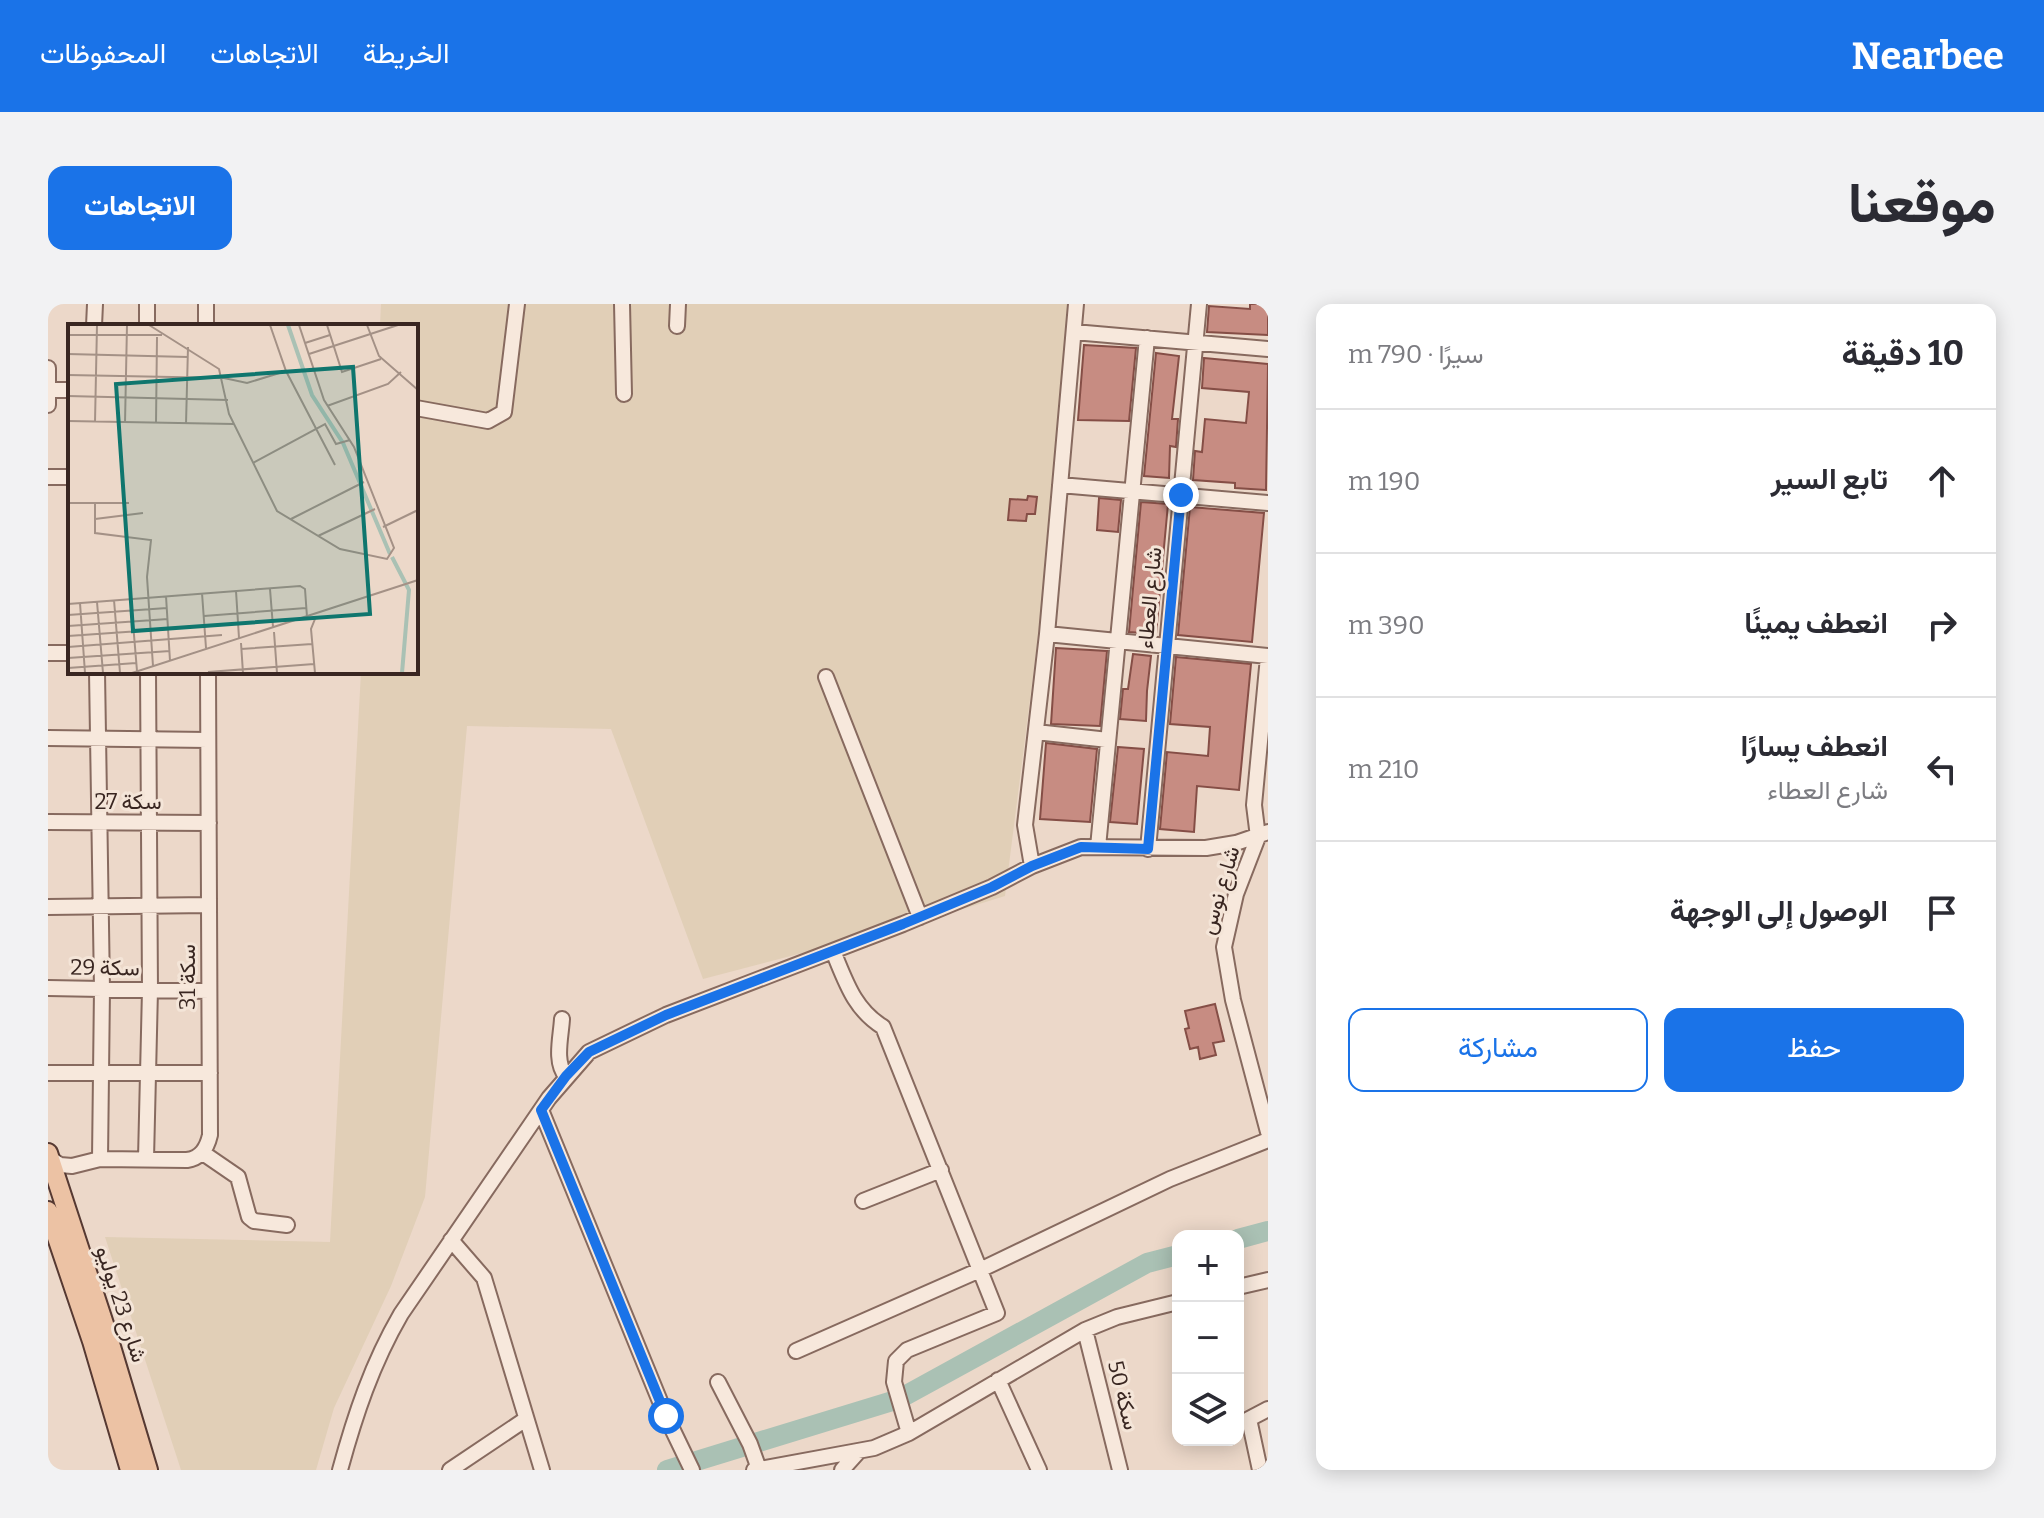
<!DOCTYPE html>
<html lang="ar">
<meta charset="utf-8">
<style>
:root{--surface:#fff;--page:#f2f2f3;--text:#2b2b33;--muted:#7c7c81;--line:#e1e1e2;--accent:#1a73e8}
body{margin:0;font-family:Bitter,Vazirmatn,serif;background:var(--page);color:var(--text);direction:rtl}
.controls{position:absolute;right:24px;bottom:24px;display:grid;overflow:hidden;border-radius:16px;box-shadow:0 4px 20px #0003}
.controls button{width:72px;height:72px;display:grid;place-items:center;padding:0;border:0;border-bottom:2px solid var(--line);background:var(--surface);color:var(--text);font:40px sans-serif}
.stop{position:absolute;width:24px;height:24px;margin:-18px;border:6px solid #1a73e8;border-radius:50%;background:#fff}
.stop.end{background:#1a73e8;border-color:#fff;box-shadow:0 2px 8px #0008}
.list{margin:0;padding:0;list-style:none}
h2{display:flex;justify-content:space-between;align-items:center;height:104px;margin:0;padding:0 32px;font-size:34px}
h2 small{font-size:26px;font-weight:400;color:var(--muted)}
.list li{display:grid;grid-template-columns:52px 1fr auto;gap:24px;align-items:center;box-sizing:border-box;height:144px;padding:0 32px;border-top:2px solid var(--line)}
.list b{display:block;font-size:30px;white-space:nowrap}
.list p{margin:0;font-size:26px;white-space:nowrap;color:var(--muted)}
.list em{font-size:26px;font-style:normal;color:var(--muted)}
.actions{display:flex;gap:16px;padding:24px 32px}
.actions a{flex:1;padding:18px 0;border:2px solid var(--accent);border-radius:16px;text-align:center;font-size:28px;color:var(--accent)}
.actions .main{background:var(--accent);color:#fff}
.icon{flex:none;width:44px;height:44px;fill:none;stroke:currentColor;stroke-width:2;stroke-linecap:round;stroke-linejoin:round}
.map{position:relative;flex:none;width:1220px;height:1166px;overflow:hidden;direction:ltr;border-radius:16px}
header{display:flex;align-items:center;gap:48px;box-sizing:border-box;height:112px;padding:0 40px;background:var(--accent);color:#fff}
header strong{font-size:38px}
nav{display:flex;gap:44px;margin-inline-start:auto;font-size:28px}
.intro{display:flex;align-items:center;justify-content:space-between;box-sizing:border-box;height:192px;padding:0 48px}
h1{margin:0;font-size:56px}
.button{padding:20px 36px;border-radius:16px;background:var(--accent);color:#fff;font-size:28px;font-weight:700}
main{display:flex;gap:48px;padding:0 48px}
aside{flex:1;background:var(--surface);border-radius:16px;box-shadow:0 4px 20px #0003}
.map>svg:first-child{display:block}
</style>
<header>
<strong>Nearbee</strong>
<nav><a>الخريطة</a><a>الاتجاهات</a><a>المحفوظات</a></nav>
</header>
<div class="intro"><h1>موقعنا</h1><a class="button">الاتجاهات</a></div>
<main>
<aside>
<h2>10 دقيقة<small>سيرًا · 790 m</small></h2>
<ul class="list">
<li><svg class="icon" aria-label="ahead" viewBox="0 0 24 24"><path d="M12 20V5M6 11l6-6 6 6"/></svg><div><b>تابع السير</b></div><em>190 m</em></li>
<li><svg class="icon" aria-label="right" viewBox="0 0 24 24"><path d="M7 20v-9h11M14 6l5 5-5 5"/></svg><div><b>انعطف يمينًا</b></div><em>390 m</em></li>
<li><svg class="icon" aria-label="left" viewBox="0 0 24 24"><path d="M17 20v-9H6M10 6l-5 5 5 5"/></svg><div><b>انعطف يسارًا</b><p>شارع العطاء</p></div><em>210 m</em></li>
<li><svg class="icon" aria-label="arrive" viewBox="0 0 24 24"><path d="M6 21V4h12l-3 4 3 4H6"/></svg><div><b>الوصول إلى الوجهة</b></div></li>
</ul>
<div class="actions"><a class="main">حفظ</a><a>مشاركة</a></div>
</aside>
<div class="map">
<svg width="1220" height="1166" viewBox="0 0 1220 1166">
<rect width="100%" height="100%" fill="#ecd8c9"/>
<path fill="#e1cfb7" d="M333 0H1023L1016 128 957 592 876 617 655 675 563 425 419 422 377 893 343 982 286 1104 268 1166H133L57 933 282 938 313 368H368V22H332Z"/>
<g fill="none" stroke-linecap="round" stroke-linejoin="round">
<path stroke="#aac1b4" stroke-width="20" d="M1190 935 1220 927
M619 1166 851 1095 1099 959 1130 951"/>
</g>
<path fill="#c78c82" stroke="#854e46" stroke-width="2" d="M1202 0H1220V31L1159 28 1161 2 1202 5Z
M1036 41 1088 44 1081 117 1030 116Z
M1108 49 1131 52 1124 115H1130L1128 143 1122 142 1121 174 1096 172Z
M1156 54 1220 60 1218 186 1187 184V179L1145 176 1147 147 1154 148 1157 115 1198 119 1201 88 1154 84Z
M980 192 989 193 987 210H979L978 217 960 216 962 195 979 196Z
M1051 194 1073 196 1070 228 1049 226Z
M1093 198 1120 200 1108 330 1081 328Z
M1142 203 1216 209 1204 338 1130 331Z
M1008 344 1059 347 1052 422 1003 420Z
M1085 350 1103 352 1099 387 1098 417 1072 415 1075 385H1080Z
M1128 353 1203 360 1191 486 1149 482 1146 528 1112 525 1119 448 1160 452 1162 423 1122 420Z
M998 439 1049 445 1042 518 992 515Z
M1070 443 1096 445 1089 520 1062 518Z
M1167 700 1176 737 1165 739 1168 751 1152 755 1150 743 1142 745 1137 725 1141 724 1137 707Z"/>
<g fill="none" stroke-linecap="round" stroke-linejoin="round">
<defs>
<path id="minor" d="M99 0V22
M158 0V22
M574 0 576 90
M46 22 47 0
M629 22 630 0
M1026 28 1220 45
M0 64V101
M0 86H22
M368 104 440 117 456 108 469 0
M0 173H22
M1012 181 1220 199
M999 330 1220 352
M0 349H22
M1220 353 1206 501 1210 533 1188 590 1176 643 1185 696 1220 828
M49 368 54 685 52 855
M778 373 872 613
M988 428 1060 436
M0 434 160 436
M0 518 161 519
M1050 543 1099 34
M1100 545 1151 0
M984 562 977 521 999 330 1028 0
M0 603 161 601
M785 647C798 678 806 705 835 723L949 1009 859 1046 848 1057 846 1078 861 1129
M0 684 161 687
M514 715C513 733 506 758 518 772
M0 769H162
M493 806 618 1112 644 1166
M155 849 190 873 201 913 206 917 239 921
M1 854 12 861 24 862 52 855 139 856C153 854 159 844 162 831L160 368
M98 855 102 686 100 368
M815 897 893 866
M403 936 436 974 494 1166
M1190 983 1220 976
M1037 1026 1072 1166
M748 1047 934 965 1122 875 1220 836
M950 1076 991 1166
M670 1078 702 1140 711 1165
M292 1166C307 1111 324 1060 353 1010L501 794 541 748 618 711 855 620 944 583 984 562 1033 543 1158 544 1188 539 1220 528
M402 1166 478 1115
M706 1166 826 1144 861 1129 1037 1026 1069 1013 1130 998
M794 1166 811 1147
M1212 1166 1201 1115 1220 1105"/>
<path id="major" d="M0 849 58 1026 100 1166
M0 907 44 1037 82 1166"/>
</defs>
<use href="#minor" stroke="#876a5f" stroke-width="18"/>
<use href="#major" stroke="#563932" stroke-width="22"/>
<use href="#minor" stroke="#f7e8dc" stroke-width="14"/>
<use href="#major" stroke="#ecc2a4" stroke-width="18"/>
</g>
<g fill="none" stroke-linecap="round" stroke-linejoin="round">
<path stroke="#1a73e8" stroke-width="10" d="M618 1112 493 806 518 772 541 748 618 711 855 620 944 583 984 562 1033 543 1100 545 1133 191"/>
</g>
<g text-anchor="middle" stroke-width="6" stroke-linejoin="round" paint-order="stroke">
<g font-size="22" fill="#392621" stroke="#f4e5d8">
<text transform="translate(1101 294) rotate(-85)" y="8">شارع العطاء</text>
<text x="80" y="505">سكة 27</text>
<text transform="translate(1171 586) rotate(-73)" y="8">شارع نوس</text>
<text transform="translate(57 663) rotate(1)" y="8">سكة 29</text>
<text transform="translate(139 673) rotate(-90)" y="8">سكة 31</text>
<text transform="translate(74 1000) rotate(72)" y="8">شارع 23 يوليو</text>
<text transform="translate(1076 1091) rotate(76)" y="8">سكة 50</text>
</g>
</g>
<g transform="translate(20 20)">
<rect width="350" height="350" fill="#ecd8c9"/>
<path fill="none" stroke="#aac1b4" stroke-width="4" d="M220 1 244 71 275 119 322 230M324 233 341 266 334 349"/>
<path fill="none" stroke="#a49186" stroke-width="2" d="M81 1 151 45 161 90 209 187 272 225 319 235 326 224 286 123 256 76 231 1M202 1 218 47 267 141M259 1 274 48 313 35M299 1 311 32 350 66M0 11H94M237 19 262 11M0 30 120 33M241 30 330 1M0 51 156 54 179 59 218 47M0 72 160 76M259 82 320 60 333 48M0 97 166 100M27 98 29 1M57 99 59 1M88 99 89 13M118 100 120 23M185 139 257 100 268 120 282 116M0 179H61M27 179V209L83 216 79 253 85 342M27 195 75 189M223 195 296 158M315 203 350 186M250 212 307 185M202 265 205 303M168 267 171 314M134 269 138 324M98 272 102 337M63 275 69 347M46 276 52 349M29 278 35 349M12 279 17 349M0 280 232 262 237 265 239 293M0 291 99 284M136 292 238 284M247 295 243 305 247 349M0 302 100 295M206 308 209 349M0 312 101 305M173 319 175 349M0 323 154 311M173 325 244 320M0 334 102 327M0 344 68 339M140 348 246 340M64 349 350 256"/>
<path fill="#0f766e" fill-opacity="0.15" stroke="#0f766e" stroke-width="4" d="M285 43 302 290 65 307 48 60Z"/>
<rect width="350" height="350" fill="none" stroke="#392621" stroke-width="4"/>
</g>
</svg>
<div class="controls">
<button>+</button>
<button>−</button>
<button><svg class="icon" aria-label="layers" viewBox="0 0 24 24"><path d="M12 4l9 5-9 5-9-5zM3 14l9 5 9-5"/></svg></button>
</div>
<div class="stop" style="left:618px;top:1112px"></div>
<div class="stop end" style="left:1133px;top:191px"></div>
</div>
</main>
